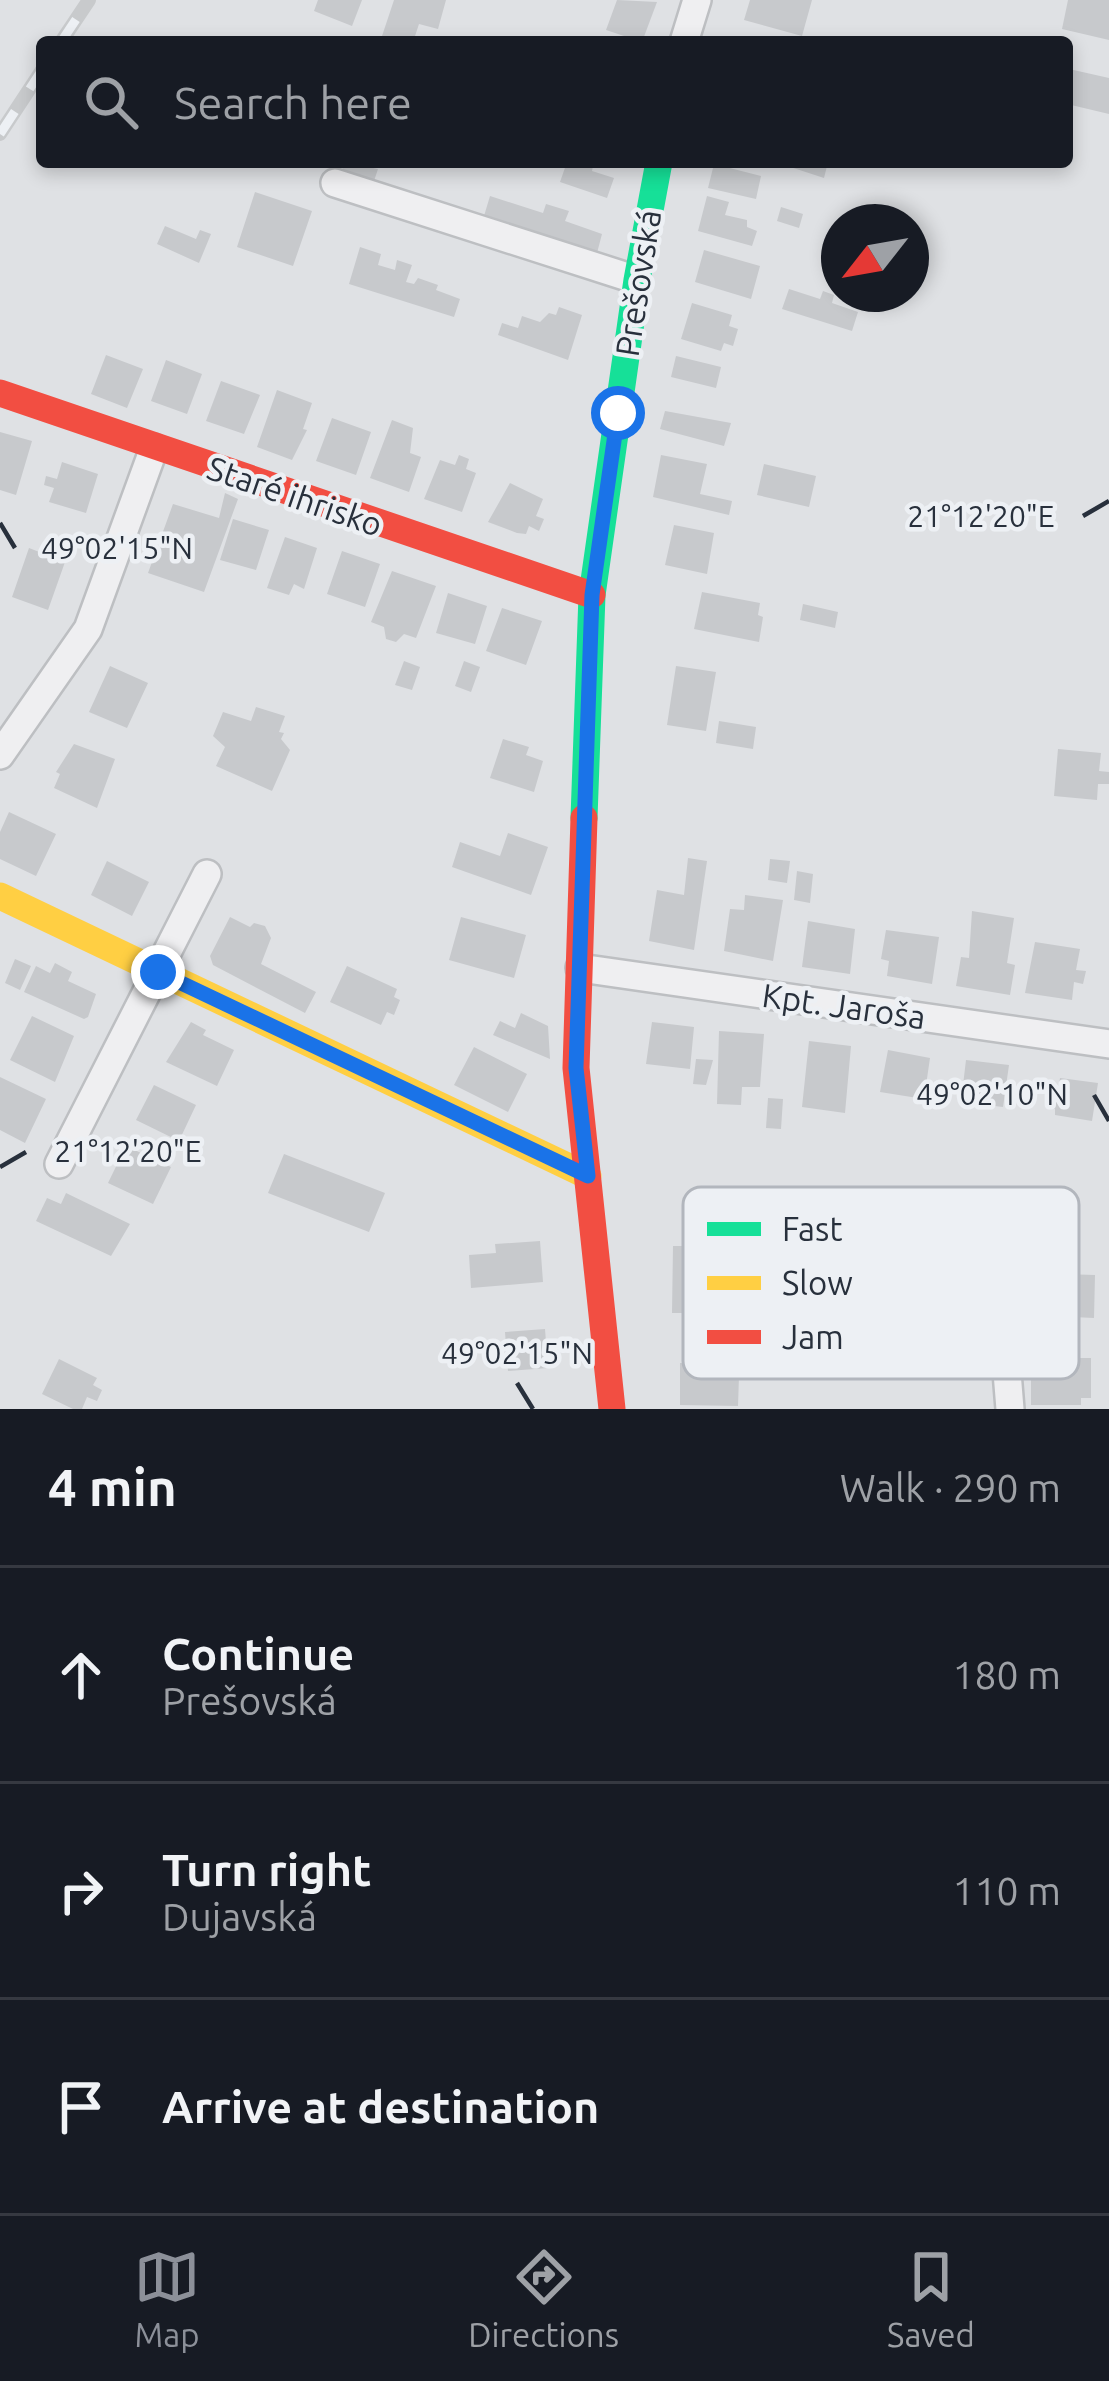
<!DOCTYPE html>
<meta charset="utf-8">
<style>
:root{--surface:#171b24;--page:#242831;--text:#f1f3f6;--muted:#9ea1a6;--line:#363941;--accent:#8c9099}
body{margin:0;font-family:Ubuntu,sans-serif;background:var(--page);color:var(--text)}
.compass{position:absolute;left:821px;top:204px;width:108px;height:108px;border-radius:50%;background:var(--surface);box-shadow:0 6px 18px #0003;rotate:239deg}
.stop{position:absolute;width:36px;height:36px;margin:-27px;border:9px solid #1a73e8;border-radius:50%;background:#fff}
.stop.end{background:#1a73e8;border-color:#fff;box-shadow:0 3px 12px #0008}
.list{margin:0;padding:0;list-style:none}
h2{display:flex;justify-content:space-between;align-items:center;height:156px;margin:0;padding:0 48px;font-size:51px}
h2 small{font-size:39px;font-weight:400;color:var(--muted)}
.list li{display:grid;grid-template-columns:78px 1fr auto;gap:36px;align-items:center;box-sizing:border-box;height:216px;padding:0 48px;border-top:3px solid var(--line)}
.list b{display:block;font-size:45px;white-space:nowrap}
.list p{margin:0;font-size:39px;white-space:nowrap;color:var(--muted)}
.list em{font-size:39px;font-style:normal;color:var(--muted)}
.icon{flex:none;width:66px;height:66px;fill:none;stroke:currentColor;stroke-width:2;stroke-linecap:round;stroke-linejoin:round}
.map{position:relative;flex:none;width:1109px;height:1409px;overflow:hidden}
.search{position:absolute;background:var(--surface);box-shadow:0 6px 18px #0003;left:36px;right:36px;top:36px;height:132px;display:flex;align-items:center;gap:30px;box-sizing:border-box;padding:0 42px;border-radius:12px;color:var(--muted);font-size:45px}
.sheet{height:804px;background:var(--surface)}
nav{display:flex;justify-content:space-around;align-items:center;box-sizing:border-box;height:168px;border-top:3px solid var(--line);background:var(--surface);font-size:33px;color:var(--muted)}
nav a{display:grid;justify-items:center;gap:6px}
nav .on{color:var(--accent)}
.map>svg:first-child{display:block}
</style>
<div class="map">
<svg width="1109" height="1409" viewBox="0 0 1109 1409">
<rect width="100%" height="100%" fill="#dfe1e4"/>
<path fill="#c7c9cc" d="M318 0H362L352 26 314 11Z
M394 0H446L438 29 419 24 413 42H380Z
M617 0 657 2 642 42 606 30Z
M750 0H812L802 36 744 20Z
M1068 0H1109V40L1062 29Z
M1069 69 1109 78V114L1067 104Z
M345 162 378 169 374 181 342 170Z
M567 162H583L593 166 592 171 614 178 607 198 560 182Z
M775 162H828L824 178Z
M714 164 761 176 756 199 708 188Z
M255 192 312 211 293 266 237 247Z
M490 196 543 213 546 204 569 211 565 221 602 234 597 253 484 216Z
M707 196 729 202 725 215 747 220V227L757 231 752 246 698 231Z
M781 207 803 214 799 228 777 221Z
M165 226 196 239 200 230 211 234 199 263 157 244Z
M360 247 381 254 378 265 395 270 397 260 412 265 406 282 414 284 418 278 438 285 436 290 460 299 454 317 349 284Z
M704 250 760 266 751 299 695 282Z
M789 289 820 299 823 291 834 295 832 303 858 312 852 331 782 309Z
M692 303 732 315 729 326 738 329 733 346 724 343 721 351 681 339Z
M559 307 582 315 568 360 498 335 502 323 518 328 522 316 540 322 549 313 556 315Z
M106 355 143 369 127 408 91 394Z
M676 356 721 367 716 388 671 377Z
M166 360 202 374 187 414 151 401Z
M221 381 260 395 244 434 206 421Z
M277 390 312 403 303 429 307 430 292 460 257 447Z
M665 411 731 423 724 446 660 429Z
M332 418 371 432 356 475 316 461Z
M392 420 413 428 410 453 421 457 409 492 370 478Z
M0 432 32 441 16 495 0 490Z
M459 455 469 459 466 469 476 473 462 512 424 499 440 460 455 465Z
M661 455 707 464 700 494 732 501 729 515 653 497Z
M62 462 98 474 86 513 49 502 54 488 44 485 46 476 57 479Z
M764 464 816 476 809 507 757 495Z
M510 483 543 499 536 516 544 519 539 531 529 526 526 534 517 533 488 522Z
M225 493 238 499 204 592 148 573 173 504 219 518Z
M233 519 269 530 256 570 220 560Z
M674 525 714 533 707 574 665 565Z
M285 537 317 548 304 589 294 584 289 595 267 588Z
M29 548 65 562 48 610 12 597Z
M342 551 380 564 365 607 327 594Z
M392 571 436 586 416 638 404 634 396 642 386 639 384 627 371 622Z
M702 592 760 603 758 615 763 617 759 642 694 629Z
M448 593 487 606 475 644 436 633Z
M803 604 838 612 835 628 800 620Z
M502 608 542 621 526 665 486 651Z
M404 661 420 667 412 690 395 685Z
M464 661 480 667 471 692 455 686Z
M110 666 148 683 127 728 89 712Z
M676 666 716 672 706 731 667 725Z
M256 707 285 716 279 732 284 733 281 739 290 750 272 791 216 766 225 747 213 736 223 712 251 721Z
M719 721 756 727 753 749 716 743Z
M503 739 529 747 526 755 543 761 534 792 490 778Z
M74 744 115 759 97 808 54 788 60 774 56 772Z
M1058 749 1101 753 1099 771 1109 772V784H1098L1097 800 1054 796Z
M9 812 56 834 36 876 0 859V832Z
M508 833 548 847 531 895 452 867 460 842 500 856Z
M688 858 707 861 694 950 649 941 657 890 684 895Z
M770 859 790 861 787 883 768 880Z
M107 861 149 882 132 916 91 895Z
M797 871 813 874 810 903 794 900Z
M745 895 783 900 773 961 724 951 730 909 744 910Z
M972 911 1014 918 1007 963 1015 965 1010 995 956 986 961 957 969 958Z
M230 917 250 927 254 923 265 926 271 938 261 964 316 992 305 1013 213 965 210 956Z
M461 917 526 935 514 978 449 960Z
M808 921 855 929 850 974 802 967Z
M886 930 939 937 932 984 887 976 889 961 881 959Z
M1035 942 1080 949 1076 970 1086 971 1083 984 1074 982 1072 1000 1025 993Z
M15 959 31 966 20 990 5 983Z
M55 963 72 972 68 981 96 994 88 1017 84 1019 24 992 36 966 50 973Z
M347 966 397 989 394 997 400 1000 394 1015 387 1012 381 1025 330 1002Z
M521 1013 548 1026 550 1059 493 1035 500 1021 515 1028Z
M32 1016 74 1036 55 1082 10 1060Z
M191 1022 206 1030 203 1035 234 1050 217 1086 166 1062Z
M652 1022 694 1027 690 1069 646 1064Z
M719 1031 764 1034 760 1087H742L741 1105 717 1104Z
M809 1041 851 1046 845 1113 802 1107Z
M474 1047 527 1074 508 1112 454 1085Z
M888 1050 930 1058 924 1099 880 1092Z
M696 1059 713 1060 706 1085 693 1084Z
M966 1060 1009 1065 1003 1107 961 1102Z
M0 1077 46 1099 25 1143 0 1130Z
M1060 1078 1098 1083 1092 1121 1055 1115V1109L1045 1107 1047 1095 1057 1096Z
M154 1085 196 1105 179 1141 136 1120Z
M768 1098 783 1099 781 1129 766 1128Z
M126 1146 171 1167 153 1204 108 1183Z
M284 1154 385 1193 369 1232 268 1193Z
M66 1193 130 1224 111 1256 36 1221 47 1198 61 1204Z
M540 1241 543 1282 471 1288 469 1255 496 1253 495 1244Z
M673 1246H702V1276H737V1313H672Z
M1032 1273 1095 1275 1094 1318 1031 1315Z
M545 1329 548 1368 508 1371 505 1332Z
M1031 1358H1091V1398H1081V1405H1031Z
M59 1359 97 1378 93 1385 102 1390 97 1401 87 1397 82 1409H73L42 1394Z
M680 1363H704L703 1376H739L738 1406 680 1405Z"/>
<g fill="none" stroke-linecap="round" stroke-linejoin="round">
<defs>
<path id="street" d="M684 42 697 0
M335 183 637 280
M0 755 88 629 154 448
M580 968 1109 1044
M59 1164 207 874
M1003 1323 1010 1409"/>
</defs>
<use href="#street" stroke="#bdbfc2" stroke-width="32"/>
<use href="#street" stroke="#efeff1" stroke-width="27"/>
<path stroke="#16e098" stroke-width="27" d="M584 818 592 595 637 280 659 162"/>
<path stroke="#ffcf43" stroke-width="27" d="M0 896 588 1176"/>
<path stroke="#f24e42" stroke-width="27" d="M0 393 592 595
M584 818 576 1068 612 1409"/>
<defs>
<path id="rail" d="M61 42 89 0
M0 134 42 70"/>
</defs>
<use href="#rail" stroke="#c8cacc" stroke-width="14"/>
<use href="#rail" stroke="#edf0f4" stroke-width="9" stroke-dasharray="27" stroke-linecap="butt"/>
</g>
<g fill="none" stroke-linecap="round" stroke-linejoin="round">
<path stroke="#1a73e8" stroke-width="15" d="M158 972 588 1176 576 1068 592 595 618 413"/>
</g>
<path fill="none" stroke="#28303c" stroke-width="4.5" d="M1083 516 1109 501M0 523 15 548M1094 1095 1109 1121M0 1167 26 1152M517 1383 533 1409"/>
<g text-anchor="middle" stroke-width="9" stroke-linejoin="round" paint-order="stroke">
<g font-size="33" fill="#28303c" stroke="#edf0f4">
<text transform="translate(638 283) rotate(-81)" y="12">Prešovská</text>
<text transform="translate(295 496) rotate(19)" y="12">Staré ihrisko</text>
<text transform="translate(844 1006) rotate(8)" y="12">Kpt. Jaroša</text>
</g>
</g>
<rect x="683" y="1187" width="396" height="192" rx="18" fill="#edf0f4" stroke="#b2b6bd" stroke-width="3"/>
<rect x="707" y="1222" width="54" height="14" fill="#16e098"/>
<rect x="707" y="1276" width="54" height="14" fill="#ffcf43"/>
<rect x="707" y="1330" width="54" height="14" fill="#f24e42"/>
<g font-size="33" fill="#28303c">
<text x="782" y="1241">Fast</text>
<text x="782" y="1295">Slow</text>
<text x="782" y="1349">Jam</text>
</g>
<g font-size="30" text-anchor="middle" fill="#28303c" stroke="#edf0f4" stroke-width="9" stroke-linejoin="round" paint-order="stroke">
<text x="981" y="527">21°12'20"E</text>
<text x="117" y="559">49°02'15"N</text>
<text x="992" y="1105">49°02'10"N</text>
<text x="128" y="1162">21°12'20"E</text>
<text x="517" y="1364">49°02'15"N</text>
</g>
</svg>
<svg class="compass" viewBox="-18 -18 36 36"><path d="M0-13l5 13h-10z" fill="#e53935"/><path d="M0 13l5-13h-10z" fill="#9ea1a6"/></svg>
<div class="stop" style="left:618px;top:413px"></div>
<div class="stop end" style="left:158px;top:972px"></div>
<div class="search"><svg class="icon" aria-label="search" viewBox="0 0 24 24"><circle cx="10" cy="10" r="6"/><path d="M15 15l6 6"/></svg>Search here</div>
</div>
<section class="sheet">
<h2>4 min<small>Walk · 290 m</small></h2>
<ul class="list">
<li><svg class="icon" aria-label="ahead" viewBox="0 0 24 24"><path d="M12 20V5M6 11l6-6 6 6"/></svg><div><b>Continue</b><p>Prešovská</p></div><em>180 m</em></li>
<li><svg class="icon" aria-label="right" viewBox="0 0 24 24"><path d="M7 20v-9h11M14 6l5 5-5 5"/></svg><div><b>Turn right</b><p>Dujavská</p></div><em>110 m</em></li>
<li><svg class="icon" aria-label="arrive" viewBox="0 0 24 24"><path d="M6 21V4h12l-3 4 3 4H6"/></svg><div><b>Arrive at destination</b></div></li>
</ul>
</section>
<nav>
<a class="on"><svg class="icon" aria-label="map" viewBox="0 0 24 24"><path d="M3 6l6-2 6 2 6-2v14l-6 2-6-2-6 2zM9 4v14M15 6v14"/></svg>Map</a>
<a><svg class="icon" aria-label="directions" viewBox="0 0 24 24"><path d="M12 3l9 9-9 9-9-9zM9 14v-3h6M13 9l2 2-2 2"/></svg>Directions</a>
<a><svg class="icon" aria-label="saved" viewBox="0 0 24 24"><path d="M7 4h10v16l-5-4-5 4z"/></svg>Saved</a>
</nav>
